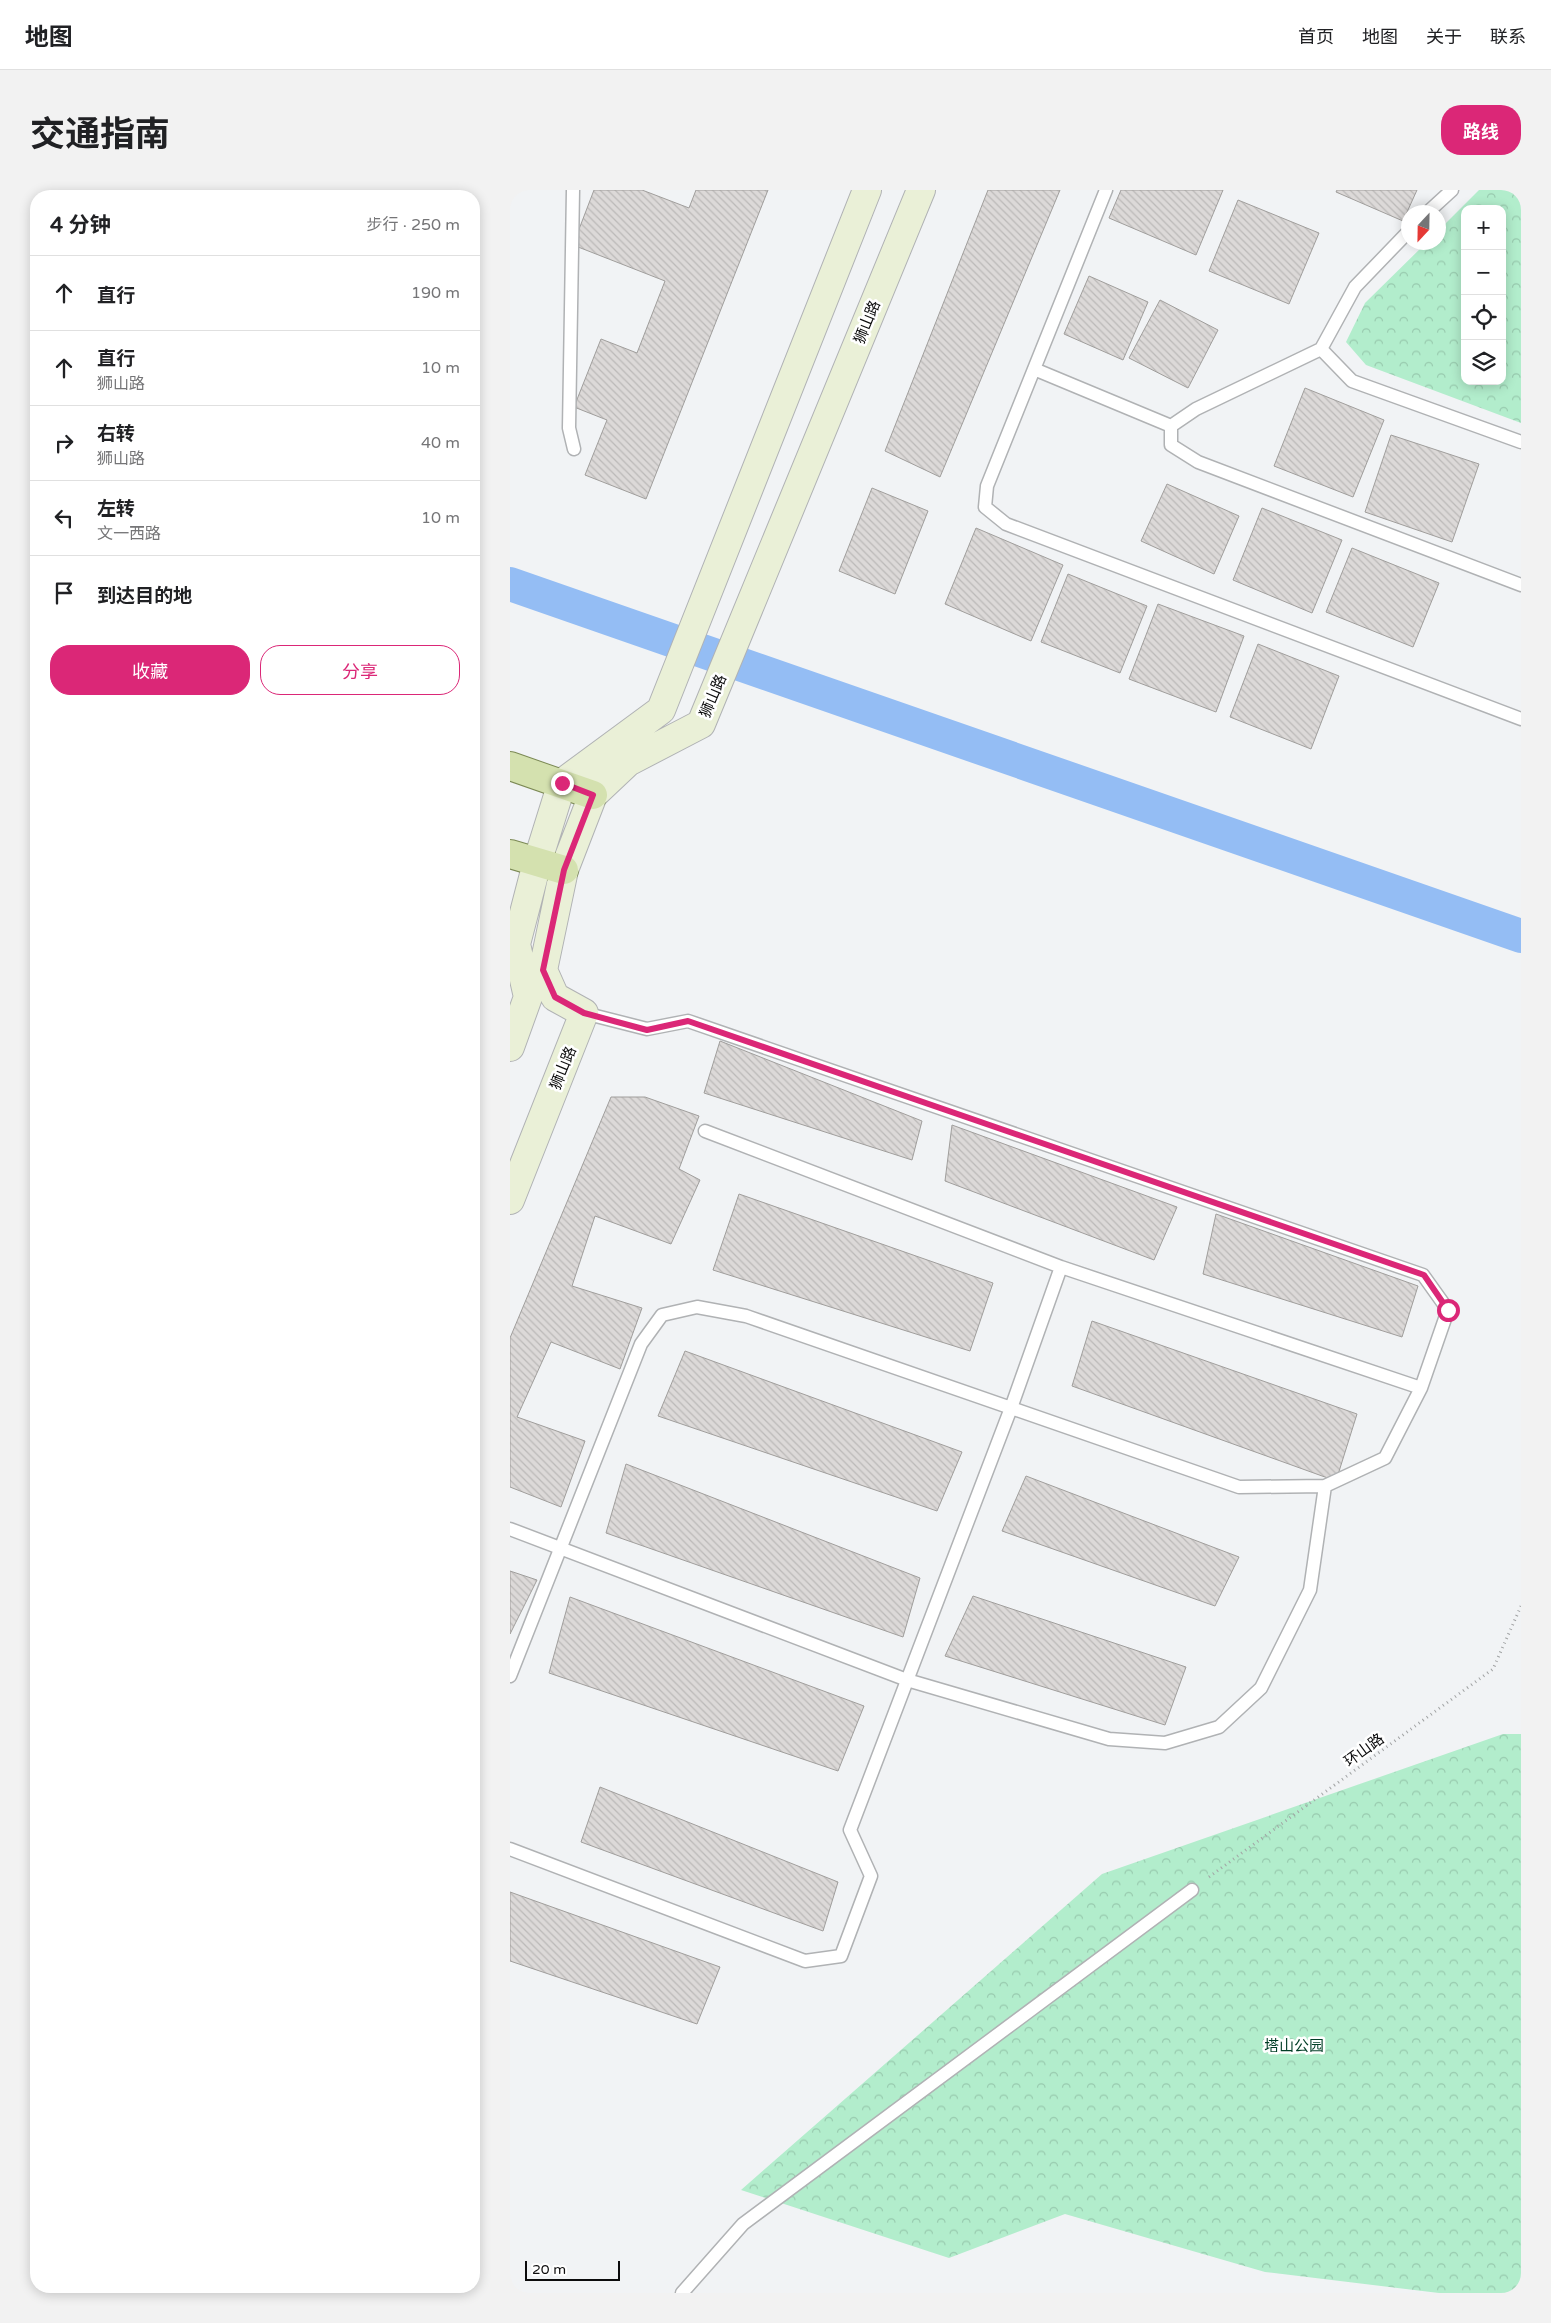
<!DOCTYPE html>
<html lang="zh">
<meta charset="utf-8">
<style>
:root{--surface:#fff;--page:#f2f2f2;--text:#202124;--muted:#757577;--line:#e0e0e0;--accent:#db2777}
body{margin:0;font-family:"Varela Round","Noto Sans SC",sans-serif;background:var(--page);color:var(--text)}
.controls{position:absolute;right:15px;top:15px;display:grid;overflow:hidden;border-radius:10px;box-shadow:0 2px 12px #0003}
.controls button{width:45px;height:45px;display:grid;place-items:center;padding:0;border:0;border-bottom:1px solid var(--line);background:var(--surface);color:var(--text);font:25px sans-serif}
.compass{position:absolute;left:891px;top:15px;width:45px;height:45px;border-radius:50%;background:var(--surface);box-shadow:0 2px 12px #0003;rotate:202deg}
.scale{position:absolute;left:15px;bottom:12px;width:95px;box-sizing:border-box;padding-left:5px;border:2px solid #0b0b0c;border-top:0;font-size:14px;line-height:18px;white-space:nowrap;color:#0b0b0c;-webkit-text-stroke:4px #fff;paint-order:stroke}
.stop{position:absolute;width:15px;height:15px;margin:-11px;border:4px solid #db2777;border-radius:50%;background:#fff}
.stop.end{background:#db2777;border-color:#fff;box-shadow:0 1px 5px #0008}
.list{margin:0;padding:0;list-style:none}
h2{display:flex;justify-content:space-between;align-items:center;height:65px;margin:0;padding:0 20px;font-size:21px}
h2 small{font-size:16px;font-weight:400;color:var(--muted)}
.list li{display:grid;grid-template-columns:32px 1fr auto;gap:15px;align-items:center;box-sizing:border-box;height:75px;padding:0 20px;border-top:1px solid var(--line)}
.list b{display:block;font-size:19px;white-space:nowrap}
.list p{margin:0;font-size:16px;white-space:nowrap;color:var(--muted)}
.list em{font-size:16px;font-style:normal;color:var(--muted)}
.actions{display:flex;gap:10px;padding:15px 20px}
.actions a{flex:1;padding:11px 0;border:1px solid var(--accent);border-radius:20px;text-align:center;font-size:18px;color:var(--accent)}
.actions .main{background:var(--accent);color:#fff}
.icon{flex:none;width:28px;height:28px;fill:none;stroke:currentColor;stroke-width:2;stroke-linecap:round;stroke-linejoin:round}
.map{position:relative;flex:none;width:1011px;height:2103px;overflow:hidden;border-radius:20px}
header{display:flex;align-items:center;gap:30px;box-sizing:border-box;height:70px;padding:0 25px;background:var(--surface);border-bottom:1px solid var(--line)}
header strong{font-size:24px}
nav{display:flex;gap:28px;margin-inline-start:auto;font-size:18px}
.intro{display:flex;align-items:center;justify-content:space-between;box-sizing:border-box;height:120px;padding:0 30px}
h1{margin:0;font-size:35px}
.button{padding:12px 22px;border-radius:20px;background:var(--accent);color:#fff;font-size:18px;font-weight:700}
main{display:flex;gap:30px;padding:0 30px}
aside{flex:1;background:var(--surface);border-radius:20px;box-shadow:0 2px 12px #0003}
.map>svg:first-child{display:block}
</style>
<header>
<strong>地图</strong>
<nav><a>首页</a><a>地图</a><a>关于</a><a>联系</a></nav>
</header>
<div class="intro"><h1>交通指南</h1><a class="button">路线</a></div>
<main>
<aside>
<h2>4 分钟<small>步行 · 250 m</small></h2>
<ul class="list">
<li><svg class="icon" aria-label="ahead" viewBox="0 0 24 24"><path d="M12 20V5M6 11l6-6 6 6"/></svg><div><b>直行</b></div><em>190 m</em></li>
<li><svg class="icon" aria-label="ahead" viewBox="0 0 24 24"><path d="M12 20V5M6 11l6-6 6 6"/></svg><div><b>直行</b><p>狮山路</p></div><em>10 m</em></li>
<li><svg class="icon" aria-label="right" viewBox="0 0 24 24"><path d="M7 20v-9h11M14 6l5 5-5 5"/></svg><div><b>右转</b><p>狮山路</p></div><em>40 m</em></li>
<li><svg class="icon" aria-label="left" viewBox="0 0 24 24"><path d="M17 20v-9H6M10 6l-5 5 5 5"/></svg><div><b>左转</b><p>文一西路</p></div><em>10 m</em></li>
<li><svg class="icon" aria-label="arrive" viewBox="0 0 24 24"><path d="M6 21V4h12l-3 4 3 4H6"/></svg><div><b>到达目的地</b></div></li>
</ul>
<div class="actions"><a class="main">收藏</a><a>分享</a></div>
</aside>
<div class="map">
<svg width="1011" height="2103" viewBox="0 0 1011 2103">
<defs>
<pattern id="forest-crowns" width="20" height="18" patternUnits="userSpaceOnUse" patternTransform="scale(1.25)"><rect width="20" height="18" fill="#b2edcc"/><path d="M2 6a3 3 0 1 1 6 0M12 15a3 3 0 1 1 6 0" fill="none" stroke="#98caae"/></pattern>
<pattern id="building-back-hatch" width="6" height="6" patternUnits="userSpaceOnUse" patternTransform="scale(1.25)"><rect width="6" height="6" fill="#dcd9d8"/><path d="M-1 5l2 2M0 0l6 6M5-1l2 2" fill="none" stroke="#bbb9b8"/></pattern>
</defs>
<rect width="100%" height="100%" fill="#f1f3f5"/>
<path fill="url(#forest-crowns)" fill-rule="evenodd" d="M969 0H1011V233L856 175 836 152 855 113 916 53 928 52 929 40ZM955 19H992V191H955Z
M993 1544H1011V2103H929L755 2082 555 2024 439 2068 231 2000 592 1684Z"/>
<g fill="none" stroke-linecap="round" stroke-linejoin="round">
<path stroke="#94bdf4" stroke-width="34" d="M0 394 1011 746"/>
</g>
<path fill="url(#building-back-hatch)" stroke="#a09e9c" d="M84 0H132L179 18 186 0H258L136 309 75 285 97 230 64 217 91 149 127 163 155 91 63 55Z
M478 0H550L430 287 375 261Z
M611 0H713L686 65 599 28Z
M827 0H907L893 31 826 2Z
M728 10 809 43 779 114 699 81Z
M579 86 638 112 613 170 554 144Z
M650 110 708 140 678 198 619 168Z
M795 198 874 230 843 307 764 276Z
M881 245 969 274 942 352 855 322Z
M657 294 729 326 704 384 631 351Z
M362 298 418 321 385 404 329 381Z
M752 318 832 350 802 423 723 390Z
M466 338 553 375 521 451 435 414Z
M842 358 929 393 903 457 816 422Z
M558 384 637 416 610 483 531 452Z
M648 414 734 446 706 522 619 489Z
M748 454 829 486 801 559 720 527Z
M210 851 412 931 402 970 194 903Z
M101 907H135L189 926 169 979 190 990 161 1054 85 1026 62 1096 132 1118 110 1179 41 1152 7 1227 75 1251 51 1317 0 1297V1148Z
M442 935 667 1017 644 1070 435 991Z
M229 1004 483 1093 460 1161 203 1080Z
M706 1024 908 1096 892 1147 693 1084Z
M582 1131 847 1224 826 1291 562 1196Z
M175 1161 452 1262 427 1321 148 1226Z
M116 1274 410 1388 393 1447 96 1343Z
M516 1286 729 1367 705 1416 492 1341Z
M0 1381 27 1390 0 1444Z
M463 1406 676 1477 655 1535 435 1466Z
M60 1407 354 1516 328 1581 39 1483Z
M90 1597 328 1692 313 1741 71 1652Z
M0 1702 210 1777 187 1834 0 1771Z"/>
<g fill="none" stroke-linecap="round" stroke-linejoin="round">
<defs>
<path id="lane" d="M63 0 59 238 64 259
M596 0 477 296 475 317 496 334 1011 529
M918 22 942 0
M898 42 845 97 811 159 842 191 1011 252
M811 159 686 219 661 236V255L688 272 1011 395
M524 179 661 236
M195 941 551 1077 911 1198
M0 1339 397 1490 599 1549 655 1553 709 1537 751 1498 800 1400 815 1296
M0 1486 131 1154 152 1125 187 1117 236 1126 729 1297 815 1296 875 1268 911 1198 938 1120 913 1085 178 831 137 839 74 823
M0 1659 295 1771 331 1766 361 1686 340 1640 501 1218 551 1077
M172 2103 233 2034 682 1700"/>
<path id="secondary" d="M0 857 18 807 6 754 27 673 52 593 151 520 357 0
M0 1010 74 823 45 807 33 780 54 680 83 605 118 572 191 534 411 0"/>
<path id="primary" d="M0 576 83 605
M0 664 54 680"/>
</defs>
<use href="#lane" stroke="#b0b2b4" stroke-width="15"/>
<use href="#secondary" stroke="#b0b2b4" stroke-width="30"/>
<use href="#primary" stroke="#7b8954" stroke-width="30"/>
<path stroke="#a1a3a4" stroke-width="3" stroke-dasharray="1 4" stroke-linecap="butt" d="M699 1687 983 1479 1011 1416"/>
<use href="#lane" stroke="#fff" stroke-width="12"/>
<use href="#secondary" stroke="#eaf0d7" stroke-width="28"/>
<use href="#primary" stroke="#d4e1af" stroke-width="28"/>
</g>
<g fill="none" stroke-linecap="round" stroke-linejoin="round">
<path stroke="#db2777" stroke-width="6" d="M52 593 83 605 54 680 33 780 45 807 74 823 137 840 178 831 914 1085 938 1120"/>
</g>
<g text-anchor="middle" stroke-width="5" stroke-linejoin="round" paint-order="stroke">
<g font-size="15" fill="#0b0b0c" stroke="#fff">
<text transform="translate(357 132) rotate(-68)" y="5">狮山路</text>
<text transform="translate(203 506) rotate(-67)" y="5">狮山路</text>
<text transform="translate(53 878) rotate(-68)" y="5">狮山路</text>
<text transform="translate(854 1560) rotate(-36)" y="5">环山路</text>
</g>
<g font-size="15" fill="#013e26" stroke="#fff">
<text x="784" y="1861">塔山公园</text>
</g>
</g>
</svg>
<div class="controls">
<button>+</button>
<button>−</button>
<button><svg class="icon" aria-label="locate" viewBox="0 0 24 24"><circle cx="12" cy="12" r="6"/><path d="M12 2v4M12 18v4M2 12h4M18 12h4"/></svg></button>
<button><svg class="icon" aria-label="layers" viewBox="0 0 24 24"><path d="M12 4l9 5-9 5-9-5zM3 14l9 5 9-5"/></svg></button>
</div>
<svg class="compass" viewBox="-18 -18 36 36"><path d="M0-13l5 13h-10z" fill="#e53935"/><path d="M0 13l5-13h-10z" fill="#757577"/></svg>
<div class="scale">20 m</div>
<div class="stop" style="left:938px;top:1120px"></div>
<div class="stop end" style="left:52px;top:593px"></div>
</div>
</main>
